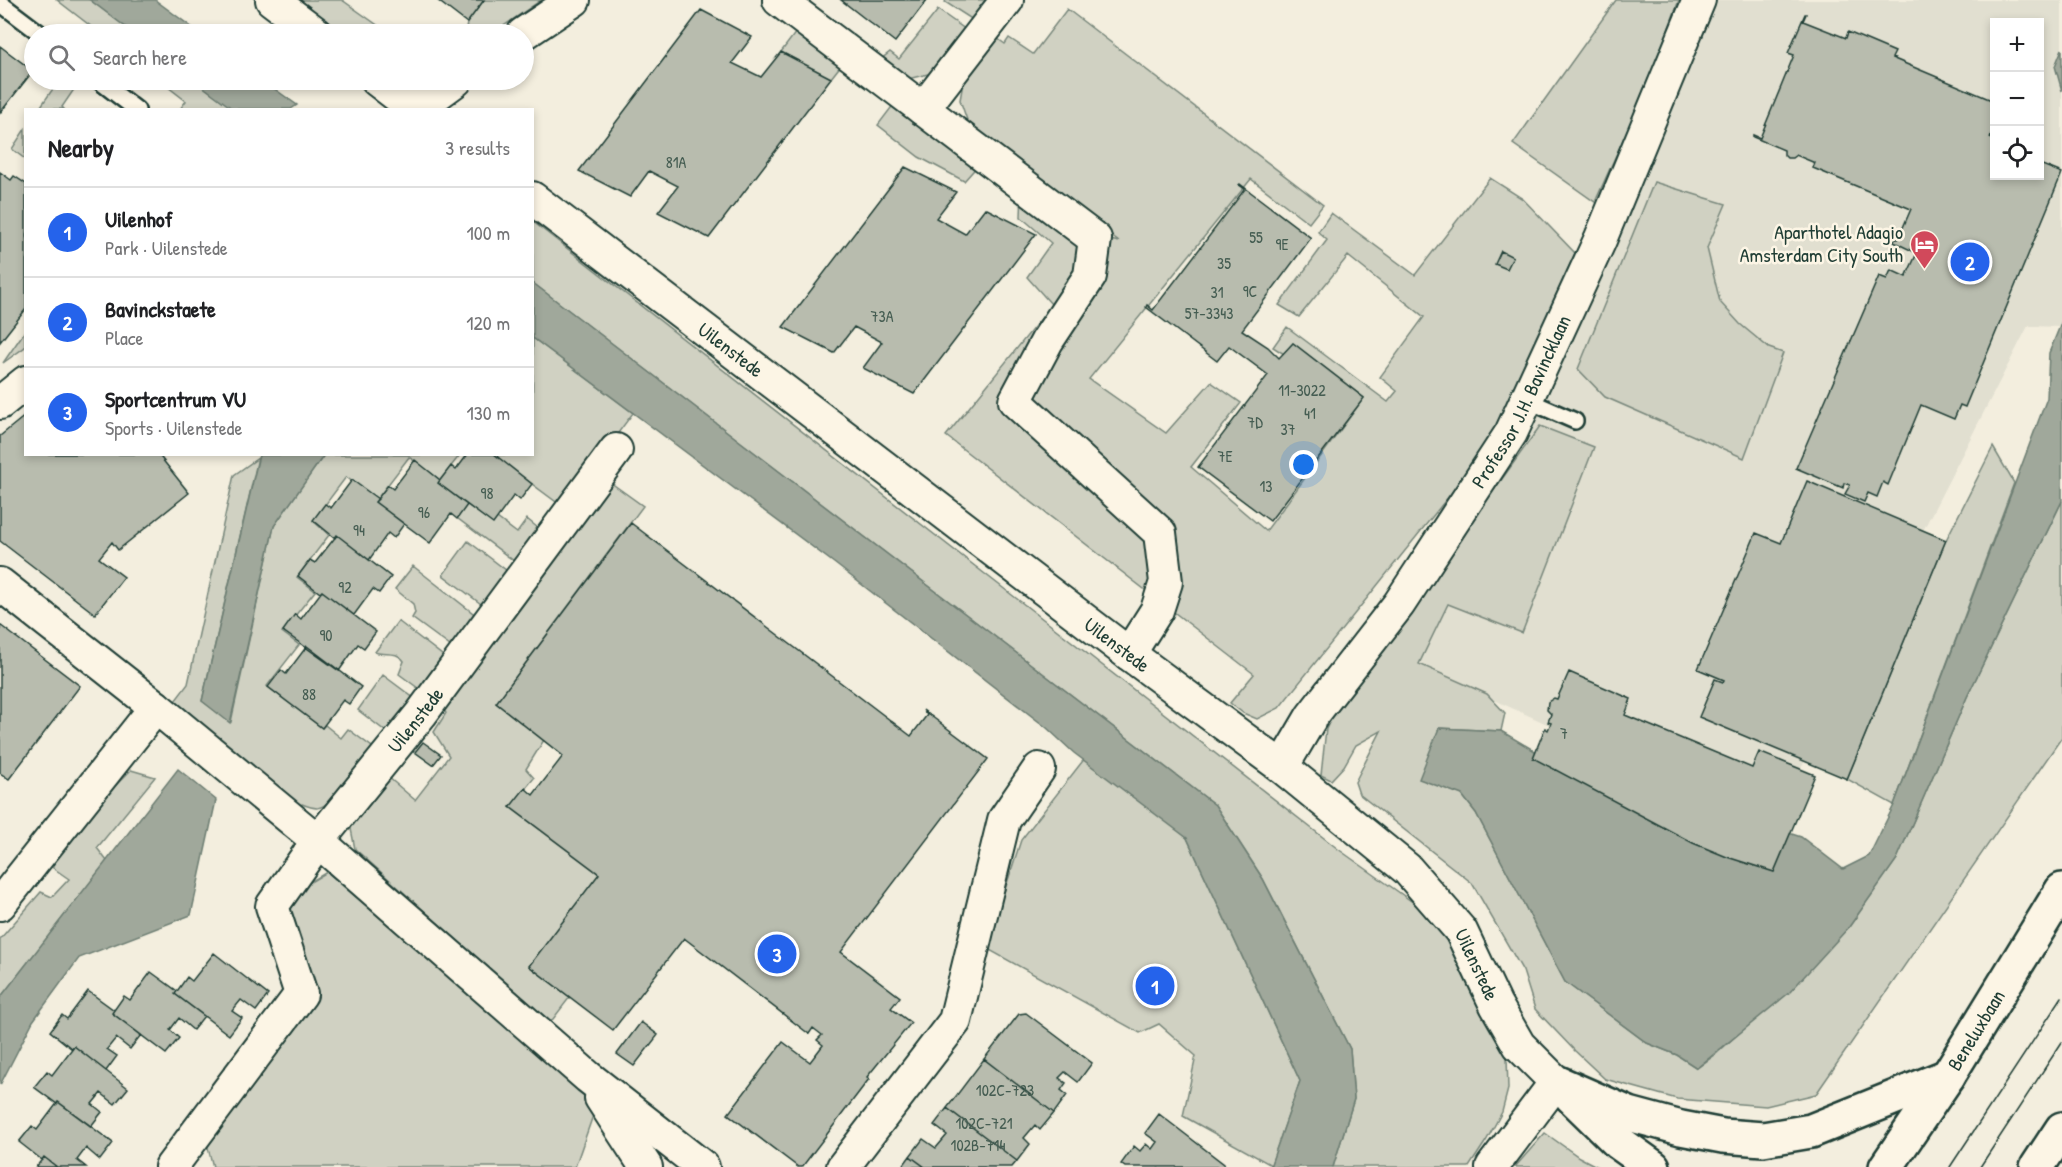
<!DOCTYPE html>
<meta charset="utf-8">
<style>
:root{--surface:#fff;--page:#f2f2f2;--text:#202124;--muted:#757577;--line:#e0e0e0;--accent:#2563eb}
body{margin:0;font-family:"Patrick Hand",sans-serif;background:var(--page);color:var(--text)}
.controls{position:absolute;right:18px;top:18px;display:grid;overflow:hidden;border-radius:0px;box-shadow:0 3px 9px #0003}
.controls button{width:54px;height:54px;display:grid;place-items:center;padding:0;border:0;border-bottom:2px solid var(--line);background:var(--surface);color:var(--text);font:30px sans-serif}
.you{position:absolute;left:1304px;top:465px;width:21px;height:21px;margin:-15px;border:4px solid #fff;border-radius:50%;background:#1a73e8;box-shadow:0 0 0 9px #1a73e833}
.badge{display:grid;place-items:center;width:39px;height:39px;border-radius:50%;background:var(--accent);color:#fff;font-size:20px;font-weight:700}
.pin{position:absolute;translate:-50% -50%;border:3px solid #fff;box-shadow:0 2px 6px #0006}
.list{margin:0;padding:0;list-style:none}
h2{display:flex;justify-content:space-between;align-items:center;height:78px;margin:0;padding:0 24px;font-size:26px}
h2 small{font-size:20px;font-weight:400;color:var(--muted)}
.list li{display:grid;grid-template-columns:39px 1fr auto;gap:18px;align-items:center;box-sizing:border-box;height:90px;padding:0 24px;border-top:2px solid var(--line)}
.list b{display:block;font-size:22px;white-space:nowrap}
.list p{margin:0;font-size:20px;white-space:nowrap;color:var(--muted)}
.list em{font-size:20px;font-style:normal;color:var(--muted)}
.icon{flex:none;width:33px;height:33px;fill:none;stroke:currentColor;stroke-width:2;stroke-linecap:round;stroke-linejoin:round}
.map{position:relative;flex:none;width:2062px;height:1167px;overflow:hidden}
.search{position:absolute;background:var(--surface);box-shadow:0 3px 9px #0003;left:24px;top:24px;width:510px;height:66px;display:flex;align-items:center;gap:15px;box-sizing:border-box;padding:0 21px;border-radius:33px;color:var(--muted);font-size:22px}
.panel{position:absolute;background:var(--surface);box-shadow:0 3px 9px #0003;left:24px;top:108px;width:510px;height:348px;border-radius:0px}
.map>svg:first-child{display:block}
</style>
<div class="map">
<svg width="2062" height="1167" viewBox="0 0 2062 1167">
<rect width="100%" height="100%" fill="#f3eede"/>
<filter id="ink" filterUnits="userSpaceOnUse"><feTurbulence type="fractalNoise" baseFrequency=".0167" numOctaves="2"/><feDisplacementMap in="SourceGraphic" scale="12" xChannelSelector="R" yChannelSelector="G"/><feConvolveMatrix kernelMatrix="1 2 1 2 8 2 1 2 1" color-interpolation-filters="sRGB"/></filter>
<g filter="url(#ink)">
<path fill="#e1dfd0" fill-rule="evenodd" d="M1687 0H2062V327L2028 326 1771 827 1353 635 1424 544 1507 421ZM1994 22H2040V176H1994Z"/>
<path fill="#d0d1c2" stroke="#78877b" stroke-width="1.5" d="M57 0H90L135 34H101Z
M296 0H342L390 34H340Z
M484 0H541L492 34H465L467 23Z
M946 0H990L973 20 945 2Z
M1616 0H1679L1651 77 1595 202 1513 144Z
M1067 9 1323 205 1309 223 1251 179 1089 379 1166 433 1211 382 1241 403 1191 467 1266 531 1364 398 1293 343 1284 354 1273 347 1287 327 1388 402 1397 391 1380 377 1424 317 1348 256 1299 317 1279 305 1327 240 1318 232 1331 213 1415 275 1490 178 1523 199 1575 253 1509 400 1481 456 1279 708 1257 719 1243 713 1230 703 1254 674 946 436 1052 305 1027 277 1051 243 1021 217 1022 191 1062 229 1119 242 1021 167 967 120 960 100 963 83 998 39 1005 44 1009 38 1033 54Z
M938 10 969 32 940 71 908 79 880 60 890 52 899 59Z
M802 24 845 60 831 78 781 52Z
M59 80H64L75 88 62 107 64 109H39Z
M159 80H194L236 109H180L186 101Z
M897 100 980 163 964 181 919 157 878 125Z
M25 129V159L12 149Z
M1654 182 1726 204 1707 248 1720 302 1740 324 1769 348 1783 353 1744 458 1605 397 1578 369Z
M532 221 1338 849 1428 913 1478 988 1507 1058 1508 1089 1502 1112 1486 1141 1469 1167H1333L1354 1099 1350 1049 1263 879 1215 805 533 283Z
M25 331V347L3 363Z
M533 338 633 413 563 507 493 455 532 454Z
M1540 426 1594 447 1522 633 1448 604 1419 664 1487 694 1505 713 1501 731 1439 728 1462 795 1476 813 1565 982 1647 1043 1677 1055 1697 1068 1715 1055 1749 1024 1849 927 1897 859 1967 697 2062 501V737L1816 1094 1766 1106 1677 1099 1605 1079 1575 1051 1535 1009 1523 971 1472 883 1359 794 1355 782 1381 731 1356 745 1344 766 1331 780 1321 775 1326 729 1333 715Z
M1993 447 2014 483 1894 805 1847 779 1946 540Z
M324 455H460L440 480 409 457 377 499 346 477 313 521 329 535 297 577 315 591 282 632 299 645 267 686 322 728 325 725 341 738 348 729 376 750 336 803 331 799C321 811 315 809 302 804L299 807 172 705 188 684 234 475 258 458 202 701 231 722 274 526Z
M607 480 643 506 496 703 544 740 526 769 534 778 510 807 599 874 529 966 570 997 550 1023 355 849 349 819 381 771 415 800 449 756 434 732 446 713 436 702Z
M467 505 493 523 497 518 517 533 527 519 543 532 518 564 457 518Z
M468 541 511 574 485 607 443 575Z
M413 566 478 617 454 649 412 618 415 613 413 604 395 589Z
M398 621 447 659 422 691 399 674 404 661C396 650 386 656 375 652Z
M383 675 415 699 389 734 358 710Z
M1089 753 1187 838 1300 1081 1271 1165 1183 1116 1196 1056 1159 1024 1140 1033 986 948 1021 840Z
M131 770 155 777 97 848 107 861 0 998V939L41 892 52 897 69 879 46 863 77 824Z
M327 872 597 1104 575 1167H213L207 1144 317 995 290 929 292 893Z
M1545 1133 1579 1157 1598 1167H1515Z"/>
<path fill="#a0a89b" stroke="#6c7d72" stroke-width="1.5" d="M90 0H155L201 34H135Z
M2062 49V91L2055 66Z
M194 80H262L297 105 291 109H233Z
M533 283 1215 805 1263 879 1350 1049 1354 1099 1333 1167H1270L1300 1081 1187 838 1074 753 1047 728 834 563 533 338Z
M2062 321V501L1967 697 1897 859 1849 927 1790 992 1697 1068 1677 1055 1647 1043 1565 982 1476 813 1462 795 1419 779 1439 728 1501 731 1535 751 1749 857 1786 832 1801 837 1843 869 1869 856 1894 805 2047 398 2049 353Z
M259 455H324L274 526 230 723 202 701Z
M178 769 216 800 191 915 79 958 33 1021 0 1085V998Z"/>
<path fill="#b8bcae" stroke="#1f3d34" stroke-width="1.5" d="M437 0H484L467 23Z
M841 0H927L895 42Z
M701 10 752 37 732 63 761 77 781 52 831 78 709 238 658 212 678 186 649 171 630 197 579 171Z
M1805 14H1806L1803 21 1846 38 1848 32 1895 52 1892 58 1994 101V128L1990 138 1994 140V176H2040V164L2062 173 1965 407 1960 405 1954 419 1921 405 1888 485 1883 482 1877 497 1868 493 1864 502 1845 494 1850 485 1844 483 1843 488 1796 468 1879 276 1887 279 1891 270 1906 277 1917 253 1894 242 1895 239H1898L1911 209 1813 168 1815 163 1796 155 1792 158H1787L1784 155V150L1753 137V135L1760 138 1794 55 1788 53Z
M0 46 33 71 0 113Z
M905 167 956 192 936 218 965 234 985 208 1036 234 914 394 863 368 882 342 854 327 834 353 783 327Z
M0 172 11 180 14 176 26 184V309L0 342Z
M1240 184 1311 238 1242 330 1268 347 1279 358 1293 343 1364 398 1270 521 1198 467 1268 375 1229 346 1217 361 1146 307 1147 305 1153 310 1245 189 1239 185Z
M1501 251 1513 257 1507 269 1495 264Z
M26 415V454H158L189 493 118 550 112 542 99 558 124 577 95 614 0 541V436Z
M468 454H494L532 484 520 500 514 495 493 524 438 483 451 466 456 470Z
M415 460 440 480 438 483 467 505 457 519 451 514 430 543 375 502 388 485 393 489Z
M352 480 378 499 375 502 404 524 394 538 388 533 369 560 337 535 335 538 313 520 325 504 331 508Z
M1807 481 1946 540 1847 779 1699 717 1715 679 1723 682 1724 680 1698 669 1756 533 1781 543Z
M631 523 911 736 927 715 923 710 988 759 841 952 900 997 891 1008 911 1023 867 1077 869 1079 802 1167H798L728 1114 783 1042 810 1062 823 1045 817 1040 822 1035 813 1028 809 1034 684 938 613 1030 529 966 599 874 510 807 525 788 533 795 563 756 496 703Z
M337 535 391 577 379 593 373 589 354 615 322 591 320 593 298 576 310 560 315 563Z
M322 591 376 632 364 648 358 644 339 671 283 631 295 614 301 619Z
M0 625 80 686 9 779 0 773Z
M307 646 361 687 349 704 343 700 322 728 268 687 281 670 286 674Z
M1569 672 1631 699 1625 715 1752 768 1759 752 1815 775 1774 872 1727 857 1693 843 1533 758 1545 728 1548 730 1551 723 1548 722 1551 714 1547 710 1548 702 1554 698 1557 699Z
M423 742 441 755 433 765 415 752Z
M214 953 268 995 256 1011 241 1000 232 1011 242 1018 229 1035 175 994 187 977 192 981Z
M151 972 177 991 175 994 204 1016 193 1030 179 1018 170 1030 179 1038 166 1054 112 1013 124 996 130 1000Z
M88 991 114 1010 112 1013 141 1035 130 1049 116 1038 107 1049 117 1056 106 1071 74 1046 71 1048 50 1031 62 1015 67 1019Z
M1026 1013 1092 1063 1078 1082 1065 1072 1059 1078 1066 1083 1061 1090 1067 1095 1054 1113 984 1059 1019 1014Z
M641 1022 658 1035 634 1066 617 1054Z
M74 1046 128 1088 115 1104 101 1093 92 1104 102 1112 91 1126 58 1102 57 1104 34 1087 47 1071 52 1075Z
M984 1059 1054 1113 1040 1130 1035 1125 1024 1138 1030 1144 1017 1161 947 1108Z
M58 1102 113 1143 100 1160 86 1148 77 1160 86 1167H57L44 1157 42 1160 19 1142 32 1126 37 1130Z
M947 1108 1017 1161 1012 1167H925L910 1156 923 1139 936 1148 947 1135 934 1125Z
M1159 1114 1224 1164 1225 1167H1125L1121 1164 1134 1146 1140 1151 1146 1144 1152 1149 1157 1142 1145 1133Z
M910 1156 925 1167H902Z
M44 1157 57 1167H36Z"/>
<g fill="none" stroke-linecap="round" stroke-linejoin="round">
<defs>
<path id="lane" d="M0 3 41 34
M98 80 137 110
M1527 400 1575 421"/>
<g id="street">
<path d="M272 0 317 34"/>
<path d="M779 0 923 109 1007 0"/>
<path d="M523 34 574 0"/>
<path d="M377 80 416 110"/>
<path d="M923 109 1095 239 1090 276 1047 341 1015 401 1160 533 1166 582 1157 610 1129 654"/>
<path d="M415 110 456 80"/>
<path id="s1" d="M532 198 1129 654 1282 767 1407 869 1461 931 1496 1005 1519 1045 1556 1082 1492 1167"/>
<path d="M0 403 26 382"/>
<path d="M0 584 156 707 318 841 588 1077 703 1167"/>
<path id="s2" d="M1282 767 1312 716 1399 604 1511 433 1600 240 1699 0"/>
<path d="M0 904 156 707"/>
<path d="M601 1098 646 1167"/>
<path id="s3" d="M171 1167 301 994 272 906 318 841 421 714 616 450"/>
<path d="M843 1167 955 1021 1004 820 1039 769"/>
</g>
<g id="secondary">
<path d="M1556 1082 1629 1114 1681 1128 1723 1136 1763 1139 1811 1131 1948 1076"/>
<path d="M1571 1096 1618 1142 1653 1167"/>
<path id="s4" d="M1886 1167 1948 1076 2062 890"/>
<path d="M2037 1167 2062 1129"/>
</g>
</defs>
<use href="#lane" stroke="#1f3d34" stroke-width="20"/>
<use href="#street" stroke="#1f3d34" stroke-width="36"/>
<use href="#secondary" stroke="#1f3d34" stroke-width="38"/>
<use href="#lane" stroke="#fcf5e5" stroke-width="15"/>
<use href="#street" stroke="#fcf5e5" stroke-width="32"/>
<use href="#secondary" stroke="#fcf5e5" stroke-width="33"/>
<path stroke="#1f3d34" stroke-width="1.5" d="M1950 1167 2062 997
M1980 1167 2062 1042"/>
</g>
</g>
<defs>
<symbol id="hotel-pin" viewBox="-11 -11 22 30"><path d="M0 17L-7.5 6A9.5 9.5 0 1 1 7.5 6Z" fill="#d1495b" stroke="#fcf5e5"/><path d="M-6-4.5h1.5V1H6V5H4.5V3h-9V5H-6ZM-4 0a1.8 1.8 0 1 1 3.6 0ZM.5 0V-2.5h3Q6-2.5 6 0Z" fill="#fff"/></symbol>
</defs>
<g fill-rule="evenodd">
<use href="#hotel-pin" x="1908" y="228" width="33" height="45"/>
</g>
<g text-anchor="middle" stroke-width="5" stroke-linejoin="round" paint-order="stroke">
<g font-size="16" fill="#455d52">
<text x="676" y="168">81A</text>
<text x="1256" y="243">55</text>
<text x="1282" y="250">9E</text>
<text x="1224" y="269">35</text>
<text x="1250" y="297">9C</text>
<text x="1217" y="298">31</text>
<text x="1209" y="319">57-3343</text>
<text x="882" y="322">73A</text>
<text x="1302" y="396">11-3022</text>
<text x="1310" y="419">41</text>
<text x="1255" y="428">7D</text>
<text x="1288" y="435">37</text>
<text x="1225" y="462">7E</text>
<text x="1266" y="492">13</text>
<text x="487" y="499">98</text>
<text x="424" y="518">96</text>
<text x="359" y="536">94</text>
<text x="345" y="593">92</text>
<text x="326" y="641">90</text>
<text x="309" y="700">88</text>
<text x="1564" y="739">7</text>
<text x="1005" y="1096">102C-723</text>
<text x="984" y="1129">102C-721</text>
<text x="978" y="1151">102B-714</text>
</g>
<g font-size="20" fill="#1f3d34" stroke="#fcf5e5" text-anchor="end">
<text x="1903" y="239">Aparthotel Adagio<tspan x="1903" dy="23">Amsterdam City South</tspan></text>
</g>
<g font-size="20" fill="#1f3d34" stroke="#fcf5e5">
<text dy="7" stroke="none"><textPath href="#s1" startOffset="250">Uilenstede</textPath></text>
<text dy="7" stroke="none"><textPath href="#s2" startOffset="438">Professor J.H. Bavincklaan</textPath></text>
<text dy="7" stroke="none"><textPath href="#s1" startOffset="736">Uilenstede</textPath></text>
<text dy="7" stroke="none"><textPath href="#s3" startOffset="544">Uilenstede</textPath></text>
<text dy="7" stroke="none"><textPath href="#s1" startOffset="1222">Uilenstede</textPath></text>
<text dy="7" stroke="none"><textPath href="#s4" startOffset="164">Beneluxbaan</textPath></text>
</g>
</g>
</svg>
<div class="controls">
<button>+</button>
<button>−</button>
<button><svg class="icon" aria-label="locate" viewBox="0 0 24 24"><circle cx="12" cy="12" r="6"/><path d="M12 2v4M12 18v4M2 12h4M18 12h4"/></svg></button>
</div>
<div class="you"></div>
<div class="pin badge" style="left:1155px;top:986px">1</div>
<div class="pin badge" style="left:1970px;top:262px">2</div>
<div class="pin badge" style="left:777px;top:954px">3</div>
<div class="search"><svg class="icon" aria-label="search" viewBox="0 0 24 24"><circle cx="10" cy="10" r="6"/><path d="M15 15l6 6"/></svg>Search here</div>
<section class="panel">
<h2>Nearby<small>3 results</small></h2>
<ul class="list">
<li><span class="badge">1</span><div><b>Uilenhof</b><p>Park · Uilenstede</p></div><em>100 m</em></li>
<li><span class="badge">2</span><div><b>Bavinckstaete</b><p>Place</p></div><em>120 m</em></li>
<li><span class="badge">3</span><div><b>Sportcentrum VU</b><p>Sports · Uilenstede</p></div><em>130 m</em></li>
</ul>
</section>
</div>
